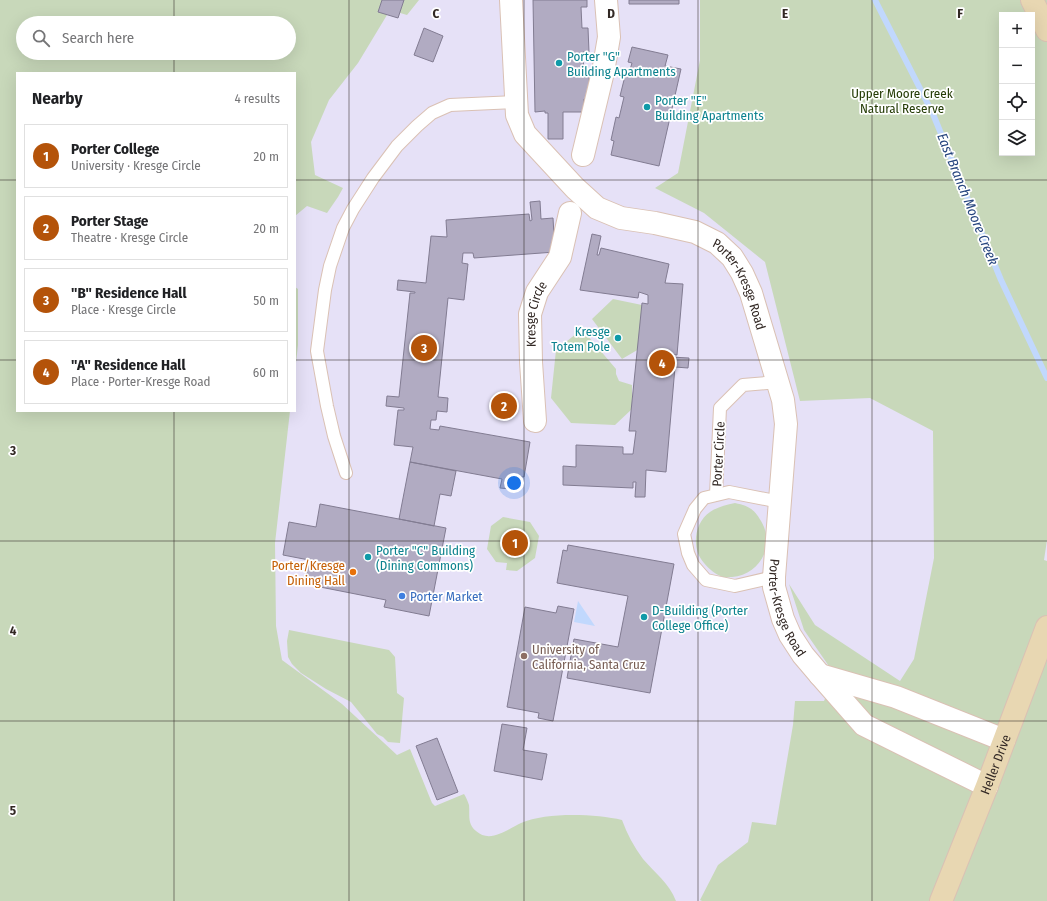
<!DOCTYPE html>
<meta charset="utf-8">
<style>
:root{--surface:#fff;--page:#f2f2f2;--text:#202124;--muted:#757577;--line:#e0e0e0;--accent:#b45309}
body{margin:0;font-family:"Fira Sans Condensed",sans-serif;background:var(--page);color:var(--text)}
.controls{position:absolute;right:12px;top:12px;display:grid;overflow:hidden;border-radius:0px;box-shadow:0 4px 16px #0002}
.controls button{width:36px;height:36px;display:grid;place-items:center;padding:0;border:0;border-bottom:1px solid var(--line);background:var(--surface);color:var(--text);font:20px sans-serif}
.you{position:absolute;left:514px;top:483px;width:14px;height:14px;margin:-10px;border:3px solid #fff;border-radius:50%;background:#1a73e8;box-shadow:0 0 0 6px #1a73e833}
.badge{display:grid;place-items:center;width:26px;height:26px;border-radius:50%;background:var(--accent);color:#fff;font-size:13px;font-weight:700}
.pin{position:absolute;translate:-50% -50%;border:2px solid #fff;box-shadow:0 1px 4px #0006}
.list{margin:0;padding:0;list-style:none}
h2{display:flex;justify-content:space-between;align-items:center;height:52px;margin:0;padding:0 16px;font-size:17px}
h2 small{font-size:13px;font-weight:400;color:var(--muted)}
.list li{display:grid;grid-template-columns:26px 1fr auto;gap:12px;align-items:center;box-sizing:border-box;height:64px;margin:0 8px 8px;padding:0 8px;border:1px solid var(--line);border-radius:0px}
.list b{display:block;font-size:15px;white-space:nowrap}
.list p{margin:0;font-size:13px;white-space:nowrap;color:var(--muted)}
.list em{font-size:13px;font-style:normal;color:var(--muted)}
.icon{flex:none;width:22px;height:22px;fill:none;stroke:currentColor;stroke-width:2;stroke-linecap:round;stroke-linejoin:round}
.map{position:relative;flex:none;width:1047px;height:901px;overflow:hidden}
.search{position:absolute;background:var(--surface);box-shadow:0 4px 16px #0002;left:16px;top:16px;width:280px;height:44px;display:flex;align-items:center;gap:10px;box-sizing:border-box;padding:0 14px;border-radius:22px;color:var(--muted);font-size:15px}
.panel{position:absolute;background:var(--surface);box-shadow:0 4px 16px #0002;left:16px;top:72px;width:280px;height:340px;border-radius:0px}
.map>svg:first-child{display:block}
</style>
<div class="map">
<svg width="1047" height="901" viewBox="0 0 1047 901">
<rect width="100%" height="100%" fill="#ffeae0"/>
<path fill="#e6e1f7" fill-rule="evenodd" d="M0 0H1047V901H0ZM1002 15H1032V153H1002ZM23 23H289V53H23ZM17 73H295V411H17Z"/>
<path fill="#c8d8ba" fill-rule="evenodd" d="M0 0H419L407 15 390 10 358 63 329 100 311 142 315 175 343 188 338 197 327 213 307 206 295 216V73H17V411H290L275 543 276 626 282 660 342 704 397 755 410 749 432 803 435 806 464 794C466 797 468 802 469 805 470 815 467 824 476 831 490 844 508 829 521 823 547 812 595 814 622 820 627 834 634 847 643 859 655 873 669 883 676 901H0ZM23 23H289V53H23Z
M700 0H1047V540L1044 560 1047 561V901H702L700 900 718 865 748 842 752 822 776 825 793 725 795 701H824L835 675 804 630 789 584 815 625 900 681 914 659 934 558 933 431 870 398 800 401 765 262 704 213 655 188 678 173 700 60ZM1002 15H1032V153H1002Z
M295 287 298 289V345L295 372Z
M613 299 642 305 639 349 622 359 592 319Z
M582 329 616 369V374L619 381 632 385V409L615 425 571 423 551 398 556 350Z
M735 503C749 506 754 509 761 521 776 545 760 575 732 577 730 577 726 578 723 577 716 575 709 569 704 563 691 549 694 523 710 512 717 507 726 505 735 503Z
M503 517 530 522 539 536 535 558 517 571 506 570 507 563 496 562 487 549 491 526Z
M289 630 389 650 395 657 397 693 404 698 400 743 388 742 383 737 377 734 351 702 326 689 301 673 292 664 288 657 287 641Z"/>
<path fill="#c1d8fd" d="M578 601 595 626 574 622Z"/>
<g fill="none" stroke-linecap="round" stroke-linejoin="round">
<path stroke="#c1d8fd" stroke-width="6" d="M875 0 933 114 1001 280 1047 378"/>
</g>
<path fill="#b1abc2" stroke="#827c92" d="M382 0H404L398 18 378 12Z
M533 0H587V7H581L582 28H588L589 52H583L584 74H589L590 99H584V112H563V139H548V113H545V111L535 112Z
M629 0H679V4H629Z
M424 28 443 36 433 62 414 55Z
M632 47 668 55 665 66 681 69 659 166 611 155 614 141 611 140 616 117 619 118 624 97 620 96 626 72 629 73 632 63 628 62Z
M540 201 541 219 553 218 555 252 474 258 473 253H463L462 263 468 264 464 300 448 298 438 397 448 398 447 412 437 411 436 420H431L430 429 439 430 440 426 530 442 524 477 513 476 510 489 500 488 502 479 410 462 413 447 394 445 398 410H404V408L386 406 387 396 399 397 410 293H415V292L397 290 398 280 426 283 431 236 447 237 446 220 529 214 530 221 532 220 530 202Z
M592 234 601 236 597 255H599L601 248 669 264 665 283 683 284 677 355 670 354V357L689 358 688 368 675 367 666 472 646 470 645 497H635L636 482H633V488L563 485V466L576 467V445L623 447V454H633L636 431H629L642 303 648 304V295L639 292 638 298 580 290Z
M410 462 456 471 451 496 440 494 434 526 399 519Z
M320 504 446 528 429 616 384 607 386 600 305 584 309 560 283 555 289 522 316 527Z
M568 545 674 564 650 693 567 678 574 639 618 647 628 596 557 583 563 550 567 551Z
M558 606 574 609 553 721 538 718 539 713 507 707 525 607 556 613Z
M502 724 527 728 523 750 547 754 542 780 494 771Z
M437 738 458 792 437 800 416 746Z"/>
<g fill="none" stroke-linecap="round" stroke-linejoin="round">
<defs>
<path id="lane" d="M346 473 334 436 327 406 317 351 325 290 330 266 343 228 353 209 373 178 397 146 417 126 432 113 450 105 516 102
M716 495 720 408 743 385 778 382
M774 577 735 586 706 580 693 565 688 553 684 534 695 509 704 498 729 492 780 502"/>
<g id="street">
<path id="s1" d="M511 0 517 115 525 134 575 188 597 208 621 218 655 223 695 232 717 243 732 257 742 273 751 293 783 400 786 424 774 577V587L783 619 790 635 803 655 820 675 864 725 987 786"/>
<path d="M583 155 603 72 609 37 606 0"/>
<path id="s2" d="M535 421 531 362 530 314 537 292 560 257 570 213"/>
<path d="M820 675 896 697 1004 740"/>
</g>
<g id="secondary">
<path d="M1032 0 1047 30"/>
<path id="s3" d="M941 901 987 786 1047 627"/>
</g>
</defs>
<use href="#lane" stroke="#dac1b4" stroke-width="14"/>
<use href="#street" stroke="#dac1b4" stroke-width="24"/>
<use href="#secondary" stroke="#dac1b4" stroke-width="24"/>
<use href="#lane" stroke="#fff" stroke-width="12"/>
<use href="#street" stroke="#fff" stroke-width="22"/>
<use href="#secondary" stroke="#e8d7b2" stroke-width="22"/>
</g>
<path fill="none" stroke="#322824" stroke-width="1" stroke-opacity="0.55" d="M174 0V23M349 0V901M524 0V901M698 0V901M872 0V901M174 53V73M0 180H17M295 180H1047M0 360H17M295 360H1047M174 411V901M0 541H1047M0 721H1047"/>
<g fill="#0f9aa8" stroke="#fff" stroke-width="1.5">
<circle cx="559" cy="63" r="4"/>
<circle cx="647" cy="107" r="4"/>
<circle cx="618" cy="338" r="4"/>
<circle cx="368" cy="557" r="4"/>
<circle cx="644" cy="617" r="4"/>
</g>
<circle fill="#e8710a" stroke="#fff" stroke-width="1.5" cx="353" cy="572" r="4"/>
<circle fill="#3f7fe0" stroke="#fff" stroke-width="1.5" cx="402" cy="596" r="4"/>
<circle fill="#8d6e63" stroke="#fff" stroke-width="1.5" cx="524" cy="656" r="4"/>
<g text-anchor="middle" stroke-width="3.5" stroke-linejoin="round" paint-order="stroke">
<g font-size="13" fill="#0d838f" stroke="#fff" text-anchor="start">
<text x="567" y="61">Porter "G"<tspan x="567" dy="15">Building Apartments</tspan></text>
<text x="655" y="105">Porter "E"<tspan x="655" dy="15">Building Apartments</tspan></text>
<text x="610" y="336" text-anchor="end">Kresge<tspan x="610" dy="15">Totem Pole</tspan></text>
<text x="376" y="555">Porter "C" Building<tspan x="376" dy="15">(Dining Commons)</tspan></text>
<text x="652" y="615">D-Building (Porter<tspan x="652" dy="15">College Office)</tspan></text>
</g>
<g font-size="13" fill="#253c06" stroke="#fff">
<text x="902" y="98">Upper Moore Creek<tspan x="902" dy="15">Natural Reserve</tspan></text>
</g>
<g font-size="13" fill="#322824" stroke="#fff">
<text dy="5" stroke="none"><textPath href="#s1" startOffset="413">Porter-Kresge Road</textPath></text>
<text dy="5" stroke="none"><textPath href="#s2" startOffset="108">Kresge Circle</textPath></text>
<text transform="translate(718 454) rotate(-87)" y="5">Porter Circle</text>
<text dy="5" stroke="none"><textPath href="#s1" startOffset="749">Porter-Kresge Road</textPath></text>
<text dy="5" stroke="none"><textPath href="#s3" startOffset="147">Heller Drive</textPath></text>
</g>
<g font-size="13" fill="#c56008" stroke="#fff" text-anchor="end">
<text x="345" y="570">Porter/Kresge<tspan x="345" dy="15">Dining Hall</tspan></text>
</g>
<g font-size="13" fill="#366cbe" stroke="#fff" text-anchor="start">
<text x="410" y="601">Porter Market</text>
</g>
<g font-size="13" fill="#785e54" stroke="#fff" text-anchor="start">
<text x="532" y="654">University of<tspan x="532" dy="15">California, Santa Cruz</tspan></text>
</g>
<g font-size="14" font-style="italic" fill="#26457e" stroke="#fff">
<text transform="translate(968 199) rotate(68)" y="5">East Branch Moore Creek</text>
</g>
</g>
<g font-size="13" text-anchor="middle" font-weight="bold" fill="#322824" stroke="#fff" stroke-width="3.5" stroke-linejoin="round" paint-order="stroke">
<text x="436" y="18">C</text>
<text x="611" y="18">D</text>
<text x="785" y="18">E</text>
<text x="960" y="18">F</text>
<text x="13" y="455">3</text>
<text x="13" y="635">4</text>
<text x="13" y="815">5</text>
</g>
</svg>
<div class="controls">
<button>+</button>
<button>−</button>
<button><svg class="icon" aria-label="locate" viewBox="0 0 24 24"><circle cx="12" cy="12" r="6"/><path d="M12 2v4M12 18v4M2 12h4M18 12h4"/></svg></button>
<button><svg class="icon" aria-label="layers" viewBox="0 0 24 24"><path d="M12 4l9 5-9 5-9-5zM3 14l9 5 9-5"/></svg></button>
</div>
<div class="you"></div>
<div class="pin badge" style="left:515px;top:543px">1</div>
<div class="pin badge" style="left:504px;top:406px">2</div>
<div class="pin badge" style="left:424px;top:348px">3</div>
<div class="pin badge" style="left:662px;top:363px">4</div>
<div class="search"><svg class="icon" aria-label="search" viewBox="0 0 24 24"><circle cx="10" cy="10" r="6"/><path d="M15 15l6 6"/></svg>Search here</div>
<section class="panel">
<h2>Nearby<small>4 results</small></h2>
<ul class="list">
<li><span class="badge">1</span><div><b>Porter College</b><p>University · Kresge Circle</p></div><em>20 m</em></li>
<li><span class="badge">2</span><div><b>Porter Stage</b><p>Theatre · Kresge Circle</p></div><em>20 m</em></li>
<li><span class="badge">3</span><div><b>&quot;B&quot; Residence Hall</b><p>Place · Kresge Circle</p></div><em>50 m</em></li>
<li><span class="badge">4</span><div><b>&quot;A&quot; Residence Hall</b><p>Place · Porter-Kresge Road</p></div><em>60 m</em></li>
</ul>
</section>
</div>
